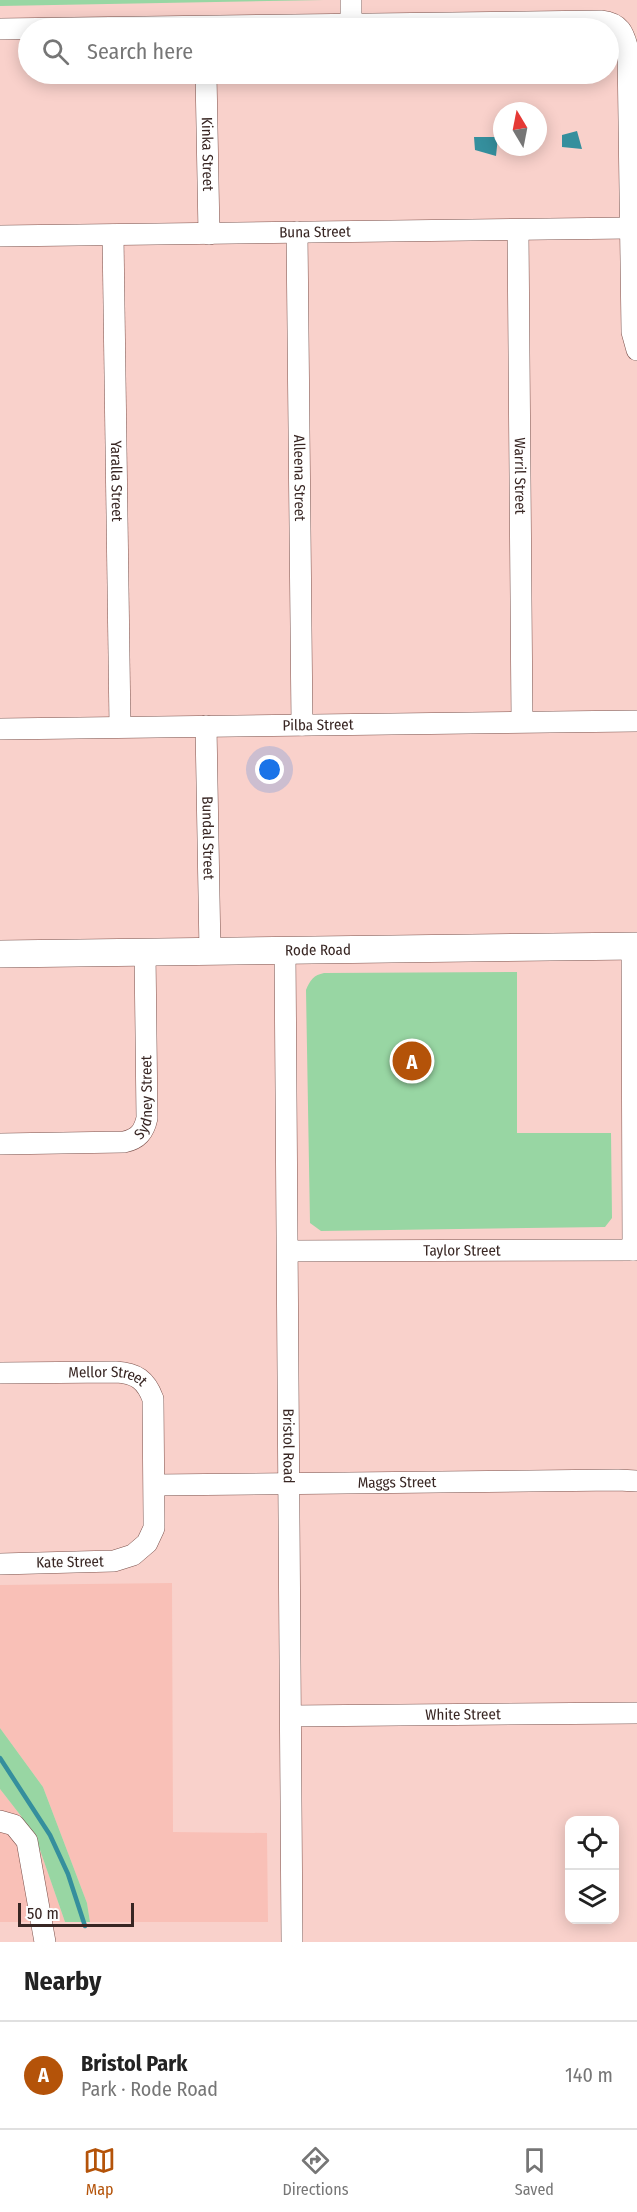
<!DOCTYPE html>
<meta charset="utf-8">
<style>
:root{--surface:#fff;--page:#f6f6f6;--text:#222;--muted:#767676;--line:#e0e0e0;--accent:#b45309}
body{margin:0;font-family:"Fira Sans Condensed",sans-serif;background:var(--page);color:var(--text)}
.controls{position:absolute;right:18px;bottom:18px;display:grid;overflow:hidden;border-radius:12px;box-shadow:0 3px 15px #0003}
.controls button{width:54px;height:54px;display:grid;place-items:center;padding:0;border:0;border-bottom:2px solid var(--line);background:var(--surface);color:var(--text);font:30px sans-serif}
.compass{position:absolute;left:493px;top:102px;width:54px;height:54px;border-radius:50%;background:var(--surface);box-shadow:0 3px 15px #0003;rotate:350deg}
.scale{position:absolute;left:18px;bottom:15px;width:116px;box-sizing:border-box;padding-left:6px;border:3px solid #382623;border-top:0;font-size:16px;line-height:21px;white-space:nowrap;color:#382623;-webkit-text-stroke:4px #fdfdfd;paint-order:stroke}
.you{position:absolute;left:270px;top:770px;width:21px;height:21px;margin:-15px;border:4px solid #fff;border-radius:50%;background:#1a73e8;box-shadow:0 0 0 9px #1a73e833}
.badge{display:grid;place-items:center;width:39px;height:39px;border-radius:50%;background:var(--accent);color:#fff;font-size:20px;font-weight:700}
.pin{position:absolute;translate:-50% -50%;border:3px solid #fff;box-shadow:0 2px 6px #0006}
.list{margin:0;padding:0;list-style:none}
h2{display:flex;justify-content:space-between;align-items:center;height:78px;margin:0;padding:0 24px;font-size:26px}
h2 small{font-size:20px;font-weight:400;color:var(--muted)}
.list li{display:grid;grid-template-columns:39px 1fr auto;gap:18px;align-items:center;box-sizing:border-box;height:108px;padding:0 24px;border-top:2px solid var(--line)}
.list b{display:block;font-size:22px;white-space:nowrap}
.list p{margin:0;font-size:20px;white-space:nowrap;color:var(--muted)}
.list em{font-size:20px;font-style:normal;color:var(--muted)}
.icon{flex:none;width:33px;height:33px;fill:none;stroke:currentColor;stroke-width:2;stroke-linecap:round;stroke-linejoin:round}
.map{position:relative;flex:none;width:637px;height:1942px;overflow:hidden}
.search{position:absolute;background:var(--surface);box-shadow:0 3px 15px #0003;left:18px;right:18px;top:18px;height:66px;display:flex;align-items:center;gap:15px;box-sizing:border-box;padding:0 21px;border-radius:33px;color:var(--muted);font-size:22px}
.sheet{height:186px;background:var(--surface)}
nav{display:flex;justify-content:space-around;align-items:center;box-sizing:border-box;height:84px;border-top:2px solid var(--line);background:var(--surface);font-size:16px;color:var(--muted)}
nav a{display:grid;justify-items:center;gap:3px}
nav .on{color:var(--accent)}
.map>svg:first-child{display:block}
</style>
<div class="map">
<svg width="637" height="1942" viewBox="0 0 637 1942">
<rect width="100%" height="100%" fill="#f9d1cb"/>
<path fill="#f9c0b7" d="M172 1583 173 1832 267 1833 268 1922H90L87 1903 43 1787 0 1728V1585Z
M0 1789 21 1816 40 1850 65 1922H0Z"/>
<path fill="#98d6a3" d="M0 0H324L0 6Z
M517 972V1133H611L612 1218 605 1227 321 1231 310 1223 306 990C310 980 314 975 324 973Z
M0 1728 43 1787 87 1903 90 1922H65L40 1850 21 1816 0 1789Z"/>
<path fill="#358f9d" d="M577 131 582 149 562 147V135Z
M474 137H498L496 156 475 150Z"/>
<g fill="none" stroke-linecap="round" stroke-linejoin="round">
<path stroke="#358f9d" stroke-width="4.5" d="M0 1758 50 1835 68 1874 85 1926"/>
<defs>
<g id="minor">
<path d="M351 0V25"/>
<path d="M0 29 601 21C620 23 624 33 628 50L632 332 637 350"/>
<path id="s1" d="M206 74 209 234"/>
<path id="s2" d="M518 230 522 721"/>
<path id="s3" d="M297 232 302 725"/>
<path id="s4" d="M113 235 120 726"/>
<path id="s5" d="M0 236 630 228"/>
<path id="s6" d="M206 726 210 952"/>
<path id="s7" d="M0 729 637 721"/>
<path d="M632 946 633 1250"/>
<path id="s8" d="M285 950 292 1942"/>
<path id="s9" d="M0 1144 124 1142C138 1139 144 1132 147 1118L145 952"/>
<path id="s10" d="M288 1251 637 1250"/>
<path id="s11" d="M0 1373 116 1372C136 1373 146 1380 153 1399L154 1519V1528L147 1543 133 1555 114 1561 0 1564"/>
<path id="s12" d="M155 1485 618 1480 637 1481"/>
<path id="s13" d="M291 1716 637 1713"/>
<path d="M0 1821 14 1825 27 1841 45 1942"/>
</g>
<g id="major">
<path id="s14" d="M0 954 637 946"/>
</g>
</defs>
<use href="#minor" stroke="#7c524c" stroke-width="22"/>
<use href="#major" stroke="#7c524c" stroke-width="28"/>
<use href="#minor" stroke="#fff" stroke-width="21"/>
<use href="#major" stroke="#fff" stroke-width="27"/>
</g>
<g text-anchor="middle" stroke-width="4.5" stroke-linejoin="round" paint-order="stroke">
<g font-size="15" fill="#382623" stroke="#fdfdfd">
<text dy="5" stroke="none"><textPath href="#s1" startOffset="80">Kinka Street</textPath></text>
<text dy="5" stroke="none"><textPath href="#s5" startOffset="315">Buna Street</textPath></text>
<text dy="5" stroke="none"><textPath href="#s2" startOffset="246">Warril Street</textPath></text>
<text dy="5" stroke="none"><textPath href="#s3" startOffset="246">Alleena Street</textPath></text>
<text dy="5" stroke="none"><textPath href="#s4" startOffset="246">Yaralla Street</textPath></text>
<text dy="5" stroke="none"><textPath href="#s7" startOffset="318">Pilba Street</textPath></text>
<text dy="5" stroke="none"><textPath href="#s6" startOffset="112">Bundal Street</textPath></text>
<text dy="5" stroke="none"><textPath href="#s14" startOffset="318">Rode Road</textPath></text>
<text dy="5" stroke="none"><textPath href="#s9" startOffset="180">Sydney Street</textPath></text>
<text dy="5" stroke="none"><textPath href="#s10" startOffset="174">Taylor Street</textPath></text>
<text dy="5" stroke="none"><textPath href="#s11" startOffset="108">Mellor Street</textPath></text>
<text dy="5" stroke="none"><textPath href="#s8" startOffset="496">Bristol Road</textPath></text>
<text dy="5" stroke="none"><textPath href="#s12" startOffset="242">Maggs Street</textPath></text>
<text transform="translate(70 1562) rotate(-1)" y="5">Kate Street</text>
<text dy="5" stroke="none"><textPath href="#s13" startOffset="172">White Street</textPath></text>
</g>
</g>
</svg>
<div class="controls">
<button><svg class="icon" aria-label="locate" viewBox="0 0 24 24"><circle cx="12" cy="12" r="6"/><path d="M12 2v4M12 18v4M2 12h4M18 12h4"/></svg></button>
<button><svg class="icon" aria-label="layers" viewBox="0 0 24 24"><path d="M12 4l9 5-9 5-9-5zM3 14l9 5 9-5"/></svg></button>
</div>
<svg class="compass" viewBox="-18 -18 36 36"><path d="M0-13l5 13h-10z" fill="#e53935"/><path d="M0 13l5-13h-10z" fill="#767676"/></svg>
<div class="scale">50 m</div>
<div class="you"></div>
<div class="pin badge" style="left:412px;top:1061px">A</div>
<div class="search"><svg class="icon" aria-label="search" viewBox="0 0 24 24"><circle cx="10" cy="10" r="6"/><path d="M15 15l6 6"/></svg>Search here</div>
</div>
<section class="sheet">
<h2>Nearby<small></small></h2>
<ul class="list">
<li><span class="badge">A</span><div><b>Bristol Park</b><p>Park · Rode Road</p></div><em>140 m</em></li>
</ul>
</section>
<nav>
<a class="on"><svg class="icon" aria-label="map" viewBox="0 0 24 24"><path d="M3 6l6-2 6 2 6-2v14l-6 2-6-2-6 2zM9 4v14M15 6v14"/></svg>Map</a>
<a><svg class="icon" aria-label="directions" viewBox="0 0 24 24"><path d="M12 3l9 9-9 9-9-9zM9 14v-3h6M13 9l2 2-2 2"/></svg>Directions</a>
<a><svg class="icon" aria-label="saved" viewBox="0 0 24 24"><path d="M7 4h10v16l-5-4-5 4z"/></svg>Saved</a>
</nav>
